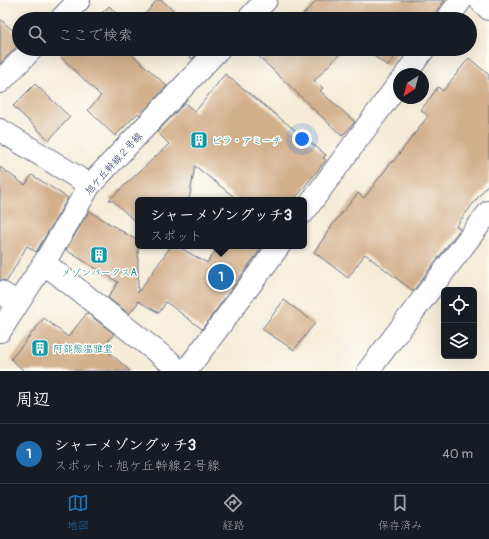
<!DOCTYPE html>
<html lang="ja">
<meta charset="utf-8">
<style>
:root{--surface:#171b24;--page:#20242c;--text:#f1f3f6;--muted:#9ea1a6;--line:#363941;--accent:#1f6fb2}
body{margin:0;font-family:Pangolin,"Klee One",sans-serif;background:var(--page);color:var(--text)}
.controls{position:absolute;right:12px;bottom:12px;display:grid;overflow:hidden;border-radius:6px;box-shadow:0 4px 16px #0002}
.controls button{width:36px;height:36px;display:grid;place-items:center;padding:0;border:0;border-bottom:1px solid var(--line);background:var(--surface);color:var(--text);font:20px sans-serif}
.compass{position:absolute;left:393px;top:68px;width:36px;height:36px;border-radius:50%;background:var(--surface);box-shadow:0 4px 16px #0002;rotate:216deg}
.you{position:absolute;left:302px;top:139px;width:14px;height:14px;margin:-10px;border:3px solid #fff;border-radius:50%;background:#1a73e8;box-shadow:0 0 0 6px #1a73e833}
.badge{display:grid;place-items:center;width:26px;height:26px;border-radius:50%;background:var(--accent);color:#fff;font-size:13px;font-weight:700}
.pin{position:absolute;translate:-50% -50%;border:2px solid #fff;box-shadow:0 1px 4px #0006}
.popup{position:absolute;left:135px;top:197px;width:172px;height:52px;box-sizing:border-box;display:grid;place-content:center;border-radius:6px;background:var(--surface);filter:drop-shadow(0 1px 3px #0005);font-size:13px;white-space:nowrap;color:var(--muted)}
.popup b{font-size:15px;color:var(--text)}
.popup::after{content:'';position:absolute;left:50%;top:100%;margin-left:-8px;border:8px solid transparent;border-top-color:var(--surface)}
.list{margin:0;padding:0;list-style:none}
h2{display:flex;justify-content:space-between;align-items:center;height:52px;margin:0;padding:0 16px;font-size:17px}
h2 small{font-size:13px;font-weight:400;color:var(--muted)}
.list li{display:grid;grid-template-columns:26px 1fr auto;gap:12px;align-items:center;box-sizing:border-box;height:60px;padding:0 16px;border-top:1px solid var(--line)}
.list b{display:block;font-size:15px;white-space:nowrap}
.list p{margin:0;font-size:13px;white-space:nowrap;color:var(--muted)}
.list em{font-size:13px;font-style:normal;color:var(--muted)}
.icon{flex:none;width:22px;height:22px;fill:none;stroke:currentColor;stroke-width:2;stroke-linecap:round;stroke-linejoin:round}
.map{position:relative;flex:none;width:489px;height:371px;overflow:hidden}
.search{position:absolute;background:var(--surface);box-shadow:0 4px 16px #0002;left:12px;right:12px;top:12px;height:44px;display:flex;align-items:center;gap:10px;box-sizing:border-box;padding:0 14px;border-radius:22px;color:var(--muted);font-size:15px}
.sheet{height:112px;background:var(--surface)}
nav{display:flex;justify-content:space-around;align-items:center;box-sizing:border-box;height:56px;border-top:1px solid var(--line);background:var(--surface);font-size:11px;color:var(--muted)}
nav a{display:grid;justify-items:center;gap:2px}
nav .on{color:var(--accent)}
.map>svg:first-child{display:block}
</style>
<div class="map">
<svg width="489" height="371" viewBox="0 0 489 371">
<rect width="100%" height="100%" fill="#fdfcf7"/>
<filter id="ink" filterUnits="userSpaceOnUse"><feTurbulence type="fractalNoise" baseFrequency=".025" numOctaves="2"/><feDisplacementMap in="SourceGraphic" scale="8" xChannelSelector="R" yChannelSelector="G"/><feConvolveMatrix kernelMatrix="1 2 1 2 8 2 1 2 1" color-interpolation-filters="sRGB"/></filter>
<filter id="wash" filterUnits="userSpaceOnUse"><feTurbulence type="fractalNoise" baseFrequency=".012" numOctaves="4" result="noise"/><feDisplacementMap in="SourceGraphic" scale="16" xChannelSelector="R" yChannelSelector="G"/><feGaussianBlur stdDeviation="0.9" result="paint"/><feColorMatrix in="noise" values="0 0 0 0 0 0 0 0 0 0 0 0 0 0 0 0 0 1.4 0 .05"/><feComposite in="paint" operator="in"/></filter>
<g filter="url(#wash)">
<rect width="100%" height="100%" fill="#f5ecd7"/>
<g id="blocks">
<path fill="#d3b08c" d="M157 0H161L184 19H150L145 14Z
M317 0H445L430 19H299Z
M109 6 122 19H96Z
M0 19 19 36V44L0 64Z
M66 49H126L167 86 140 115 138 113 115 136 88 110 101 96 60 56Z
M181 49H202L192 59Z
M251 49H344L314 81 323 88 320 91 355 122 342 136Z
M364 49H401L388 66Z
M469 58 489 75V183L456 226 460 229 413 291 365 254 348 278 314 252 336 220 358 193 364 198 392 161 393 162 428 116 421 110 438 87 443 91Z
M225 74 326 155 323 158 326 160 294 200H238L195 166 189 200H138V224L112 200H109L169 144 157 132 185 103 195 112Z
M35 84 70 117 49 140 13 106Z
M0 167 25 185 32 175 68 198 36 252 27 246 7 281 0 280Z
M89 211 138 241V293L171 246H177L207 263 219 246H263L202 329 166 302 159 313 138 301V303L129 314 108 298 118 282 66 250Z
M284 300 315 323 294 350 262 329Z
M87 313 114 334 103 347 130 371H24L11 359 44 318 68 337Z"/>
</g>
</g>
<g filter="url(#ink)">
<use href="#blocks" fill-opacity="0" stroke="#677188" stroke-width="1"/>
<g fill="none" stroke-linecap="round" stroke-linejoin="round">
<defs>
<path id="minor" d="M480 0 489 9
M61 19 79 0
M248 19 266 0
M447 19 461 0
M406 74 424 49
M0 82 32 49
M0 130 90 185
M304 212 399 83
M44 263 171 363
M0 292 18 303
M0 331 44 263 90 185 219 49
M186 371 279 246
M368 371 489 212"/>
</defs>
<use href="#minor" stroke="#677188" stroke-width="24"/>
<use href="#minor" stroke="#fff" stroke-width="22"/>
</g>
</g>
<defs>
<symbol id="building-square" viewBox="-11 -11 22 22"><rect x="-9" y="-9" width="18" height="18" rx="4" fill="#0f9aa8" stroke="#fdfcf7"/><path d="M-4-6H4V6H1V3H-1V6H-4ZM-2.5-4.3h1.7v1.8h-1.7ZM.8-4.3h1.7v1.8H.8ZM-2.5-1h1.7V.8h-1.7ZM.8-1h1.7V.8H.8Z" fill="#fff"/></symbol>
</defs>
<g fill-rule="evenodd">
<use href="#building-square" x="189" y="130" width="20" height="20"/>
<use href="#building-square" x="89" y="245" width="20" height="20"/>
<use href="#building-square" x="30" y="338" width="20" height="20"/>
</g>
<g text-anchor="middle" stroke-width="3" stroke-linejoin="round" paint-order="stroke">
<g font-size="10" fill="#0d838f" stroke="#fdfcf7" text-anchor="start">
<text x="212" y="144">ビラ・アミーチ</text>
<text x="99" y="276" text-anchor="middle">メゾンパークスA</text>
<text x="53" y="352">阿部熊温雅堂</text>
</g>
<g font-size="10" fill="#1b2f5e" stroke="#fdfcf7">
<text transform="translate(113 163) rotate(-48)" y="4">旭ケ丘幹線２号線</text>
</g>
</g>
</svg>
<div class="controls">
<button><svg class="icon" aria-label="locate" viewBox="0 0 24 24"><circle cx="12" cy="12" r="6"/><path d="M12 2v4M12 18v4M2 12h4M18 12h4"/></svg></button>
<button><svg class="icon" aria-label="layers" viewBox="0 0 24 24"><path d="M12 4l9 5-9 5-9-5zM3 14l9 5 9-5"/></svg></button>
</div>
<svg class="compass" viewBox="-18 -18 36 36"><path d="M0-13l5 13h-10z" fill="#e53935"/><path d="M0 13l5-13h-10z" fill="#9ea1a6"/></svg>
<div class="you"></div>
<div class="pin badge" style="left:221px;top:277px">1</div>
<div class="popup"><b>シャーメゾングッチ3</b>スポット</div>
<div class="search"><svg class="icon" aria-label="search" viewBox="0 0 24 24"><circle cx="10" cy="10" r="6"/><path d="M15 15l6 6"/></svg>ここで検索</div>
</div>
<section class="sheet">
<h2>周辺<small></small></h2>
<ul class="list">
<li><span class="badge">1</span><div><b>シャーメゾングッチ3</b><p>スポット · 旭ケ丘幹線２号線</p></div><em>40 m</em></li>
</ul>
</section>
<nav>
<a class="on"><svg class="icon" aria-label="map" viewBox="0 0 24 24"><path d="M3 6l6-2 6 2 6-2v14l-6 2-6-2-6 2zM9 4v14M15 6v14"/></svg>地図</a>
<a><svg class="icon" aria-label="directions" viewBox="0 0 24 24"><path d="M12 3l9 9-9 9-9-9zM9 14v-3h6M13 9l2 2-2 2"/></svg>経路</a>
<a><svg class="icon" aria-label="saved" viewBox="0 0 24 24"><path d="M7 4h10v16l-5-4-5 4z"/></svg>保存済み</a>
</nav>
